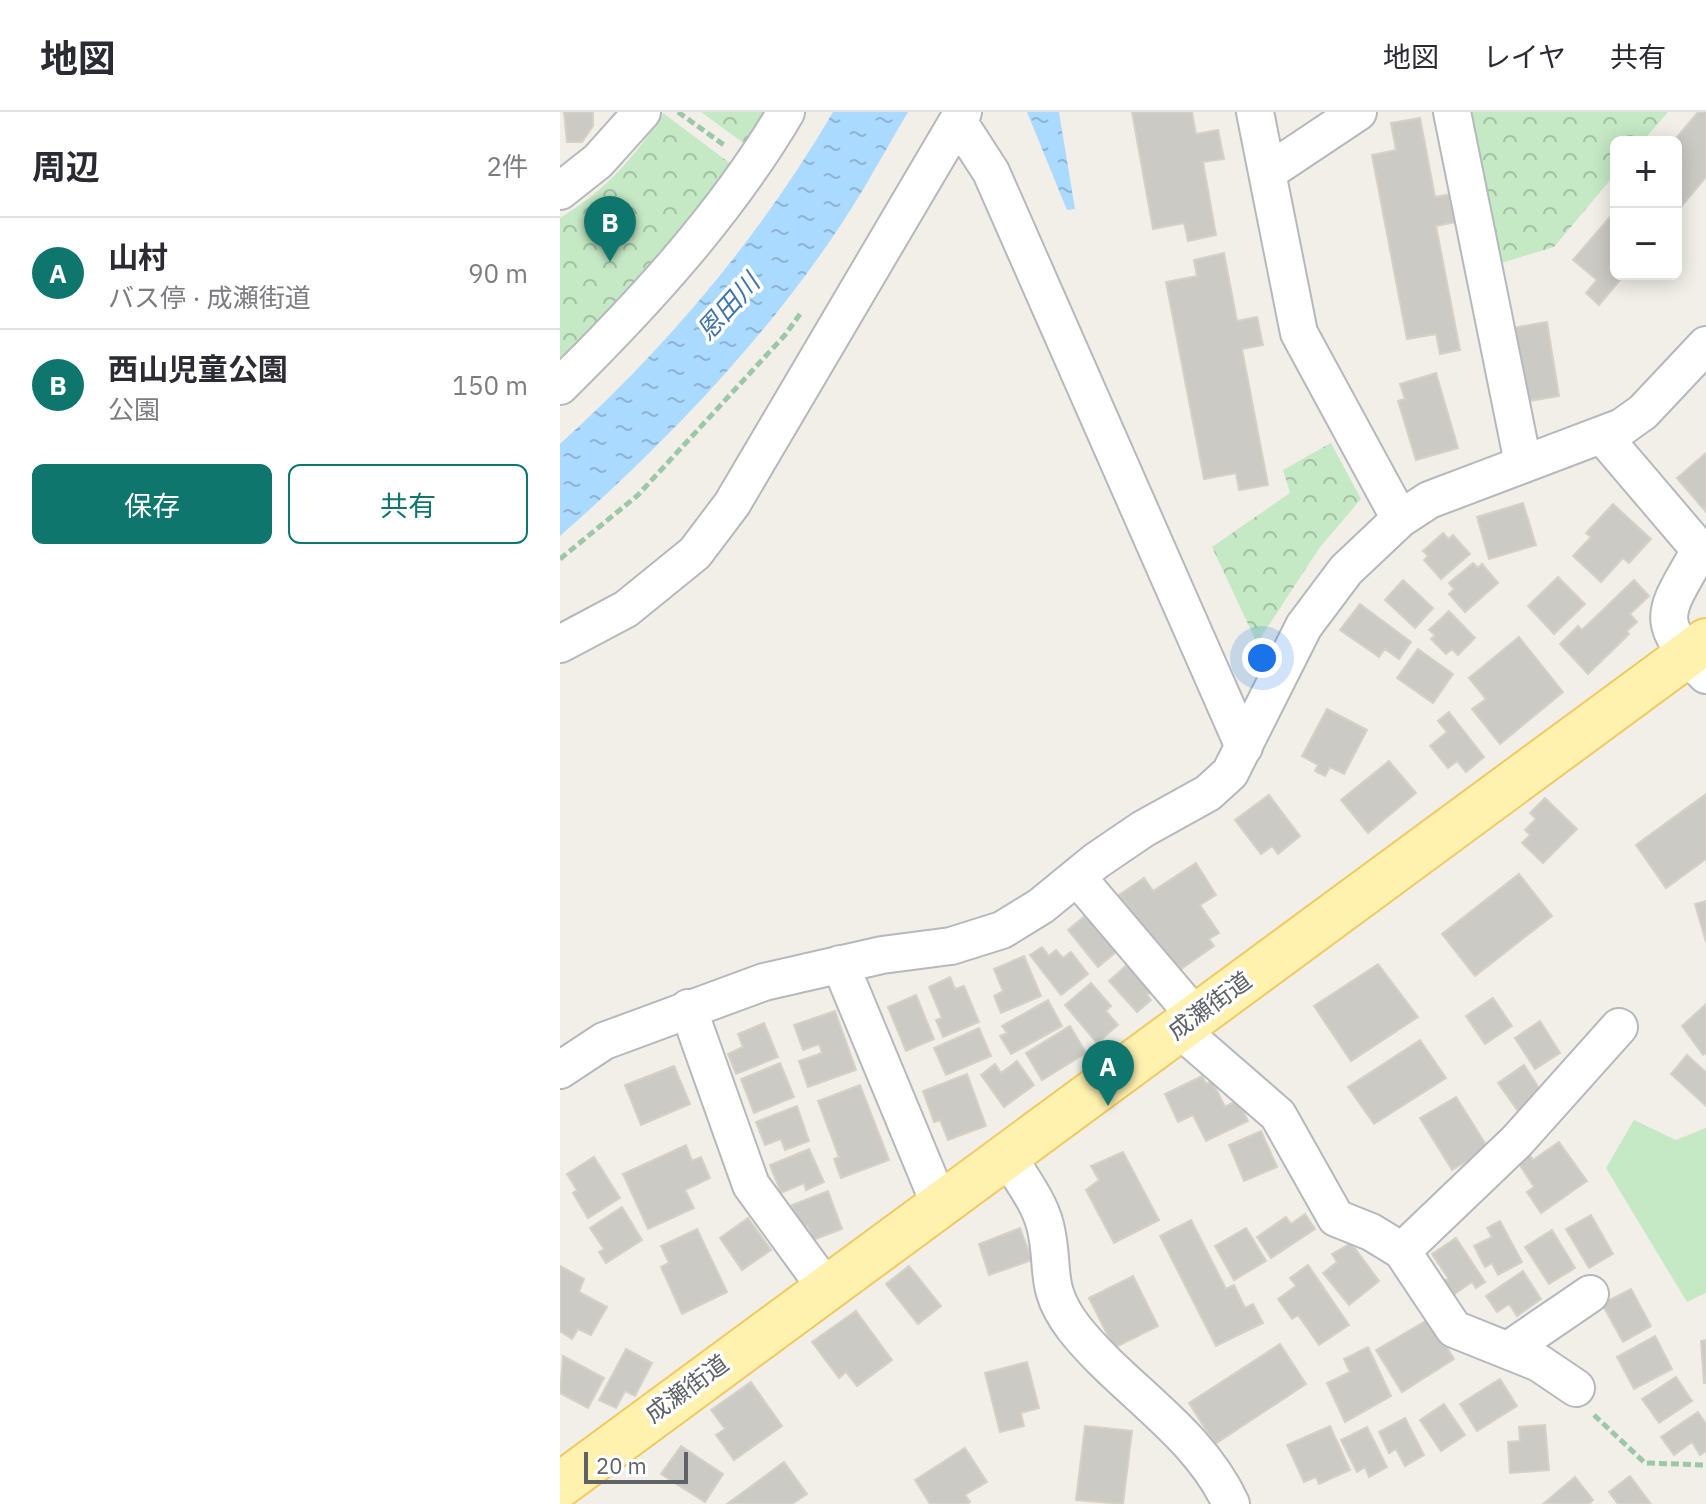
<!DOCTYPE html>
<html lang="ja">
<meta charset="utf-8">
<style>
:root{--surface:#fff;--page:#f7f7f7;--text:#2b2b33;--muted:#7c7c81;--line:#e1e1e2;--accent:#0f766e}
body{margin:0;font-family:"IBM Plex Sans","Noto Sans JP",sans-serif;background:var(--page);color:var(--text)}
.controls{position:absolute;right:24px;top:24px;display:grid;overflow:hidden;border-radius:12px;box-shadow:0 4px 20px #0003}
.controls button{width:72px;height:72px;display:grid;place-items:center;padding:0;border:0;border-bottom:2px solid var(--line);background:var(--surface);color:var(--text);font:40px sans-serif}
.scale{position:absolute;left:24px;bottom:20px;width:104px;box-sizing:border-box;padding-left:8px;border:4px solid #5f6368;border-top:0;font-size:22px;line-height:28px;white-space:nowrap;color:#5f6368;-webkit-text-stroke:6px #fff;paint-order:stroke}
.you{position:absolute;left:702px;top:546px;width:28px;height:28px;margin:-20px;border:6px solid #fff;border-radius:50%;background:#1a73e8;box-shadow:0 0 0 12px #1a73e833}
.badge{display:grid;place-items:center;width:52px;height:52px;border-radius:50%;background:var(--accent);color:#fff;font-size:26px;font-weight:700}
.pin{position:absolute;translate:-50% -66px;filter:drop-shadow(0 2px 4px #0008)}
.pin::after{content:'';position:absolute;top:42px;width:28px;height:24px;background:inherit;clip-path:polygon(0 0,100% 0,50% 100%)}
.list{margin:0;padding:0;list-style:none}
h2{display:flex;justify-content:space-between;align-items:center;height:104px;margin:0;padding:0 32px;font-size:34px}
h2 small{font-size:26px;font-weight:400;color:var(--muted)}
.list li{display:grid;grid-template-columns:52px 1fr auto;gap:24px;align-items:center;box-sizing:border-box;height:112px;padding:0 32px;border-top:2px solid var(--line)}
.list b{display:block;font-size:30px;white-space:nowrap}
.list p{margin:0;font-size:26px;white-space:nowrap;color:var(--muted)}
.list em{font-size:26px;font-style:normal;color:var(--muted)}
.actions{display:flex;gap:16px;padding:24px 32px}
.actions a{flex:1;padding:18px 0;border:2px solid var(--accent);border-radius:12px;text-align:center;font-size:28px;color:var(--accent)}
.actions .main{background:var(--accent);color:#fff}
.map{position:relative;flex:none;width:1146px;height:1392px;overflow:hidden}
header{display:flex;align-items:center;gap:48px;box-sizing:border-box;height:112px;padding:0 40px;background:var(--surface);border-bottom:2px solid var(--line)}
header strong{font-size:38px}
nav{display:flex;gap:44px;margin-inline-start:auto;font-size:28px}
main{display:flex}
aside{flex:1;background:var(--surface)}
.map>svg:first-child{display:block}
</style>
<header>
<strong>地図</strong>
<nav><a>地図</a><a>レイヤ</a><a>共有</a></nav>
</header>
<main>
<aside>
<h2>周辺<small>2件</small></h2>
<ul class="list">
<li><span class="badge">A</span><div><b>山村</b><p>バス停 · 成瀬街道</p></div><em>90 m</em></li>
<li><span class="badge">B</span><div><b>西山児童公園</b><p>公園</p></div><em>150 m</em></li>
</ul>
<div class="actions"><a class="main">保存</a><a>共有</a></div>
</aside>
<div class="map">
<svg width="1146" height="1392" viewBox="0 0 1146 1392">
<defs>
<pattern id="park-crowns" width="20" height="18" patternUnits="userSpaceOnUse" patternTransform="scale(2)"><rect width="20" height="18" fill="#c5e8c5"/><path d="M2 6a3 3 0 1 1 6 0M12 15a3 3 0 1 1 6 0" fill="none" stroke="#a3c0a4"/></pattern>
<pattern id="water-ripples" width="26" height="14" patternUnits="userSpaceOnUse" patternTransform="scale(2)"><rect width="26" height="14" fill="#aadaff"/><path d="M2 4q2-2 4 0t4 0M15 11q2-2 4 0t4 0" fill="none" stroke="#8eb4d2"/></pattern>
</defs>
<rect width="100%" height="100%" fill="#f1efe8"/>
<path fill="#c5e8c5" d="M1074 1008 1116 1028 1146 1016V1181L1127 1190 1046 1056Z"/>
<path fill="url(#park-crowns)" d="M141 0H209L189 35Z
M902 0H1108L1082 30H1056V61L994 135 931 154Z
M103 1 175 55 65 194 0 257V106C44 80 76 44 103 1Z
M771 331 801 387 760 435 697 531 652 435 730 381 723 358Z"/>
<path fill="url(#water-ripples)" d="M273 0H348C323 42 300 86 272 126 197 236 100 336 0 424V332C107 235 200 125 273 0Z
M467 0H499L515 97 507 98Z"/>
<path fill="#cccac5" stroke="#d6d1c6" stroke-width="2" d="M4 0H33V14L22 30H7Z
M572 0H632L636 22 658 18 664 47 643 50 656 123 628 129 624 111 593 117Z
M1138 0H1146V65L1116 101V30H1113Z
M860 6 875 85 891 82 896 110 876 114 900 238 880 242 876 222 847 227 812 43 836 38 831 11Z
M1056 98V162H1065L1039 193 1026 181 1037 168 1013 148Z
M664 141 677 209 697 205 703 233 682 237 708 373 679 378 676 361 644 367 606 170 637 164 634 148Z
M987 210 999 284 964 290 952 216Z
M876 261 898 336 856 348 838 289 845 287 840 272Z
M1146 341V400L1117 366Z
M963 391 976 433 929 447 917 405Z
M1053 392 1091 427 1069 451 1063 446 1041 470 1013 444 1031 425 1026 421Z
M883 421 888 427 893 423 910 442 881 467 864 448 868 444 863 439Z
M913 451 918 456 922 452 938 471 905 500 889 482 894 477 889 471Z
M998 465 1025 492 994 522 968 494Z
M843 468 873 496 855 516 825 488Z
M1074 468 1089 484 1070 502 1077 510 1067 519 1069 522 1028 562 1000 532 1018 514 1022 518Z
M800 492 851 530 839 547 825 537 819 545 780 518Z
M889 499 915 526 898 543 892 537 886 542 871 527 875 523 869 518Z
M959 525 1003 580 940 632 912 597 926 587 909 566Z
M858 537 893 562 873 591 837 566Z
M767 597 807 618 784 662 770 655 765 664 755 659 758 653 742 644Z
M889 600 924 645 906 660 897 649 888 656 870 634 887 620 878 609Z
M829 649 856 681 808 721 781 688Z
M1146 682V747L1106 776 1076 733Z
M709 683 740 724 718 742 712 734 701 742 675 708Z
M985 686 1017 717 983 751 962 731 970 723 965 718 976 707 970 701Z
M636 751 656 783 640 793 659 821 649 827 654 834 618 859 599 831 593 835 559 783 584 766 593 779Z
M959 762 992 804 915 864 882 822Z
M1146 789V830L1135 792Z
M532 798 562 835 538 855 508 818Z
M482 835 489 844 496 838 503 846 511 840 528 862 501 883 470 843Z
M464 844 481 884 441 901 434 884 443 879 434 857Z
M571 849 595 877 587 883 591 888 577 900 549 869Z
M818 852 858 905 791 949 754 894Z
M390 865 395 877 404 874 419 910 383 925 376 908 382 906 369 875Z
M531 871 551 894 546 899 558 913 537 931 505 893Z
M356 883 374 927 346 939 328 895Z
M933 886 952 914 925 932 906 904Z
M488 888 502 914 451 942 440 924 447 921 442 914Z
M1146 892V941L1143 943 1122 914Z
M275 899 296 958 248 975 239 949 262 941 259 932 243 938 234 913Z
M980 909 1000 941 975 957 955 926Z
M204 911 218 945 176 962 168 942 183 935 178 922Z
M510 914 526 941 482 968 466 941Z
M419 916 431 944 386 963 374 936Z
M860 928 886 966 814 1012 788 975Z
M1127 943 1146 960V994L1111 962Z
M457 949 474 973 444 995 421 963 435 952 441 961Z
M220 951 234 985 194 1001 181 967Z
M964 953 983 982 958 999 938 971Z
M114 954 130 992 81 1013 65 973Z
M407 962 426 1014 388 1028 380 1008 374 1010 363 979Z
M642 964 646 972 652 969 665 995 678 988 688 1009 646 1029 633 1003 618 1010 605 982Z
M300 973 329 1048 281 1066 274 1047 279 1045 258 989Z
M896 985 928 1036 892 1058 860 1006Z
M237 994 249 1029 225 1038 221 1027 205 1033 196 1010Z
M701 1019 717 1055 684 1069 669 1033Z
M999 1030 1027 1069 981 1101 967 1080 974 1075 958 1050 969 1042 973 1048Z
M126 1033 132 1049 141 1045 150 1066 125 1078 134 1096 88 1117 63 1062Z
M249 1037 264 1070 246 1078 244 1071 221 1081 210 1053Z
M563 1040 599 1108 554 1131 526 1078 539 1068 531 1054Z
M34 1045 60 1086 28 1106 13 1081 17 1078 7 1062Z
M268 1079 282 1117 253 1128 248 1114 241 1116 232 1093Z
M62 1095 82 1128 46 1151 39 1140 44 1137 30 1116Z
M745 1102 755 1117 711 1146 697 1125 726 1105 731 1112Z
M1031 1103 1053 1142 1029 1156 1006 1117Z
M188 1106 211 1138 182 1158 160 1126Z
M631 1108 666 1177 674 1173 685 1196 693 1192 703 1211 656 1234 600 1124Z
M940 1109 962 1150 938 1163 932 1151 925 1155 914 1134 932 1125 927 1116Z
M460 1116 472 1148 429 1163 419 1132Z
M686 1116 706 1149 674 1168 655 1134Z
M137 1117 167 1180 122 1202 101 1155 109 1151 101 1134Z
M992 1118 1015 1156 989 1172 965 1135Z
M896 1126 925 1170 916 1176 912 1170 893 1183 884 1170 888 1166 872 1142Z
M791 1131 819 1169 789 1193 763 1161 777 1150 772 1142Z
M748 1153 789 1213 759 1233 738 1203 732 1207 718 1187 736 1174 730 1166Z
M0 1154 24 1167 19 1180 47 1195 31 1223 18 1217 12 1227 0 1219Z
M349 1154 381 1194 358 1212 326 1172Z
M963 1159 981 1187 957 1204 949 1192 937 1200 926 1184Z
M573 1164 598 1214 554 1236 529 1186Z
M1071 1177 1091 1214 1063 1230 1042 1192Z
M296 1199 332 1248 297 1274 286 1260 279 1266 252 1230Z
M869 1207 894 1247 842 1280 816 1238Z
M1095 1224 1112 1257 1074 1277 1057 1245Z
M1146 1228V1271H1144L1141 1229Z
M720 1232 746 1272 655 1332 629 1291Z
M808 1235 831 1284 785 1310 767 1271 790 1260 784 1247Z
M66 1237 92 1251 75 1284 65 1279 56 1296 39 1288Z
M3 1244 44 1266 28 1296 0 1281Z
M467 1250 479 1296 461 1301 464 1314 440 1320 425 1261Z
M1116 1265 1132 1289 1099 1311 1082 1287Z
M940 1267 957 1294 917 1319 900 1292Z
M191 1270 222 1314 174 1348 156 1323 165 1317 151 1298Z
M884 1292 905 1323 881 1339 860 1308Z
M1138 1300 1146 1312V1339L1140 1343 1132 1330 1114 1343 1101 1325Z
M845 1306 864 1343 845 1354 836 1337 829 1341 819 1320Z
M985 1313 989 1358 950 1361 948 1330 960 1329 959 1315Z
M525 1314 572 1319 563 1392 516 1388Z
M770 1314 790 1358 759 1372 756 1365 744 1370 727 1333Z
M807 1315 827 1355 809 1365 805 1355 797 1360 781 1328Z
M121 1334 163 1362 145 1390 101 1362Z
M405 1336 427 1370 405 1383 410 1390 407 1392H370L355 1368Z
M224 1350 247 1382 232 1392H167Z
M1070 1364 1091 1392H1058L1049 1380Z
M1015 1365 1033 1388 1029 1392H983Z"/>
<g fill="none" stroke-linecap="round" stroke-linejoin="round">
<defs>
<path id="minor" d="M695 0 739 221 840 407
M892 0 963 351
M398 9 431 60 684 635
M708 60 798 0
M0 79 38 49 82 0
M0 274C84 191 166 102 226 0
M1042 323 1140 438C1105 501 1091 507 1146 563
M0 532 66 497 135 441 172 392 403 0
M517 765 636 905
M280 852 380 1093
M128 896 191 1073 266 1176
M619 917 718 1003 776 1106 811 1120 842 1139 894 1217 979 1251 1016 1276
M0 958 44 929 204 870 322 843 391 834 442 818 481 794 536 749 583 717 648 681 670 661 744 514 786 458 840 407 869 388 1062 315 1083 300 1146 233
M447 1043C459 1064 479 1089 485 1113 496 1156 482 1174 514 1216 562 1277 638 1319 671 1392
M842 1139 957 1029 1059 915
M948 1238 1030 1182"/>
<path id="major" d="M0 1373 1146 529"/>
</defs>
<use href="#minor" stroke="#b5b8bc" stroke-width="40"/>
<use href="#major" stroke="#f2c960" stroke-width="48"/>
<path stroke="#9cc7a9" stroke-width="5" stroke-dasharray="8 4" stroke-linecap="butt" d="M118 0 164 33
M0 447 78 383 225 223 240 202
M1034 1303 1085 1351 1146 1353"/>
<use href="#minor" stroke="#fff" stroke-width="36"/>
<use href="#major" stroke="#fff2af" stroke-width="44"/>
</g>
<g text-anchor="middle" stroke-width="7" stroke-linejoin="round" paint-order="stroke">
<g font-size="24" fill="#5f6368" stroke="#fff">
<text transform="translate(650 894) rotate(-36)" y="8">成瀬街道</text>
<text transform="translate(127 1277) rotate(-36)" y="8">成瀬街道</text>
</g>
<g font-size="26" font-style="italic" fill="#4174aa" stroke="#fff">
<text transform="translate(168 195) rotate(-48)" y="9">恩田川</text>
</g>
</g>
</svg>
<div class="controls">
<button>+</button>
<button>−</button>
</div>
<div class="scale">20 m</div>
<div class="you"></div>
<div class="pin badge" style="left:548px;top:994px">A</div>
<div class="pin badge" style="left:50px;top:150px">B</div>
</div>
</main>
